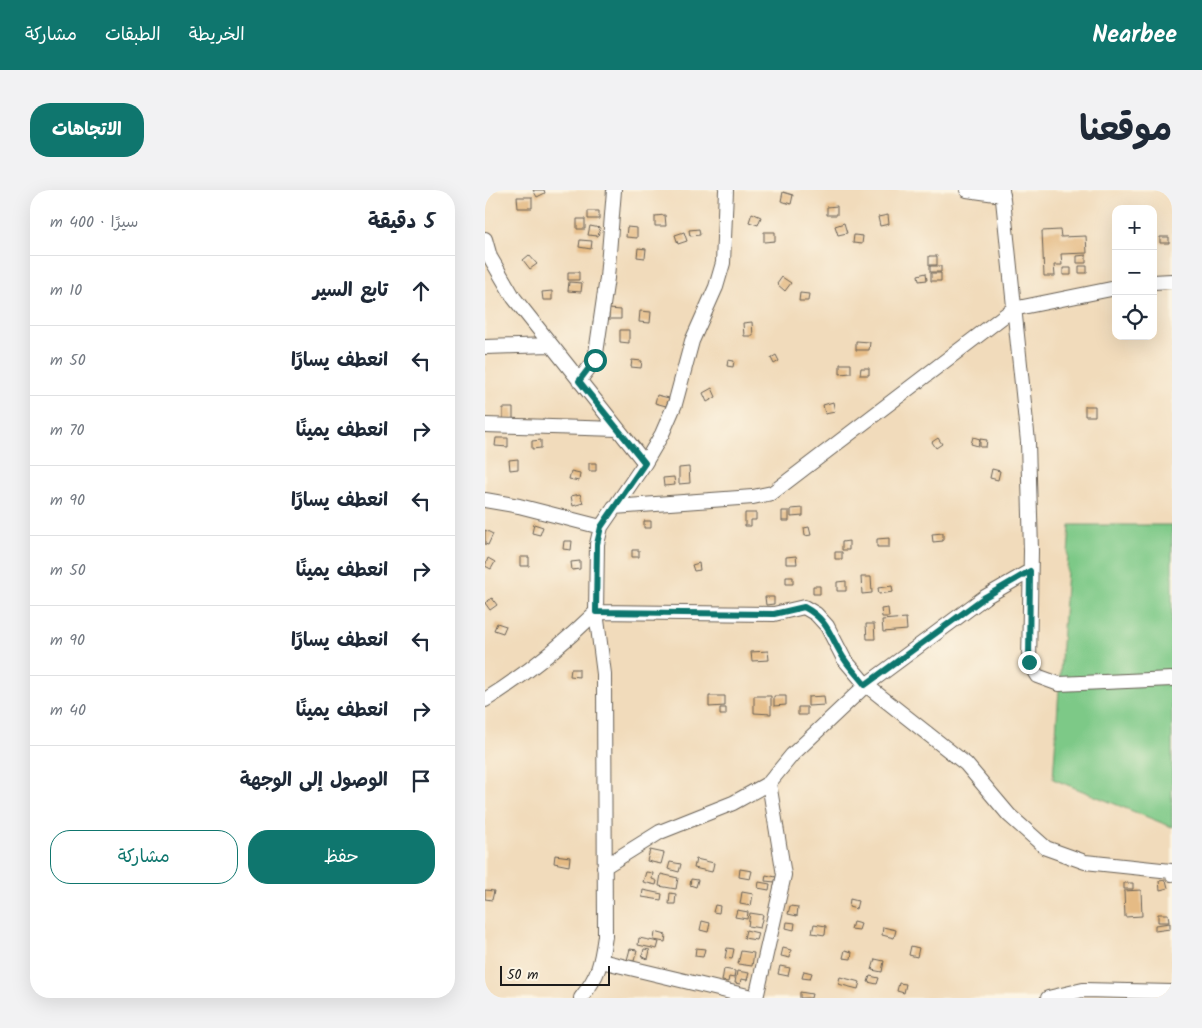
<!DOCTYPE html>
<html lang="ar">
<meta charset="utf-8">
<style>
:root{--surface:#fff;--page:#f2f2f3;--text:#1f2937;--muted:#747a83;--line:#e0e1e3;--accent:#0f766e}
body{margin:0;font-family:Kalam,"Playpen Sans Arabic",sans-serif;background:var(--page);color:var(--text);direction:rtl}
.controls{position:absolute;right:15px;top:15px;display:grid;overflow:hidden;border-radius:10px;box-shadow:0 5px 20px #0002}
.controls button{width:45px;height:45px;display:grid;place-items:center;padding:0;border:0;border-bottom:1px solid var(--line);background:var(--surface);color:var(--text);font:25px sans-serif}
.scale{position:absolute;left:15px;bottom:12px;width:110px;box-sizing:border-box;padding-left:5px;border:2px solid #1c1c1c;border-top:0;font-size:14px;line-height:18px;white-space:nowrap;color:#1c1c1c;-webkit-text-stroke:4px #fcf5e5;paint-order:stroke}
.stop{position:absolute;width:15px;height:15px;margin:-11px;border:4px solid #0f766e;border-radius:50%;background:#fff}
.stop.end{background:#0f766e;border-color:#fff;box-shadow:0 1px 5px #0008}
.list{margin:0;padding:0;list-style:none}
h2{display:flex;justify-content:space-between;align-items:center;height:65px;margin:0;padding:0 20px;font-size:21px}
h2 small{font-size:16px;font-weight:400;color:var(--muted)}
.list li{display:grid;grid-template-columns:32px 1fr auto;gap:15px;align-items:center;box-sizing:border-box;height:70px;padding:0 20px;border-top:1px solid var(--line)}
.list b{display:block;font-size:19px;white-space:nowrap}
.list em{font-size:16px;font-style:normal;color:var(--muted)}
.actions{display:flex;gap:10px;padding:15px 20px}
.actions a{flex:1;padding:11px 0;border:1px solid var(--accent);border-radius:20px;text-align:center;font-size:18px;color:var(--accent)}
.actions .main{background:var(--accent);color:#fff}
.icon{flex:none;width:28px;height:28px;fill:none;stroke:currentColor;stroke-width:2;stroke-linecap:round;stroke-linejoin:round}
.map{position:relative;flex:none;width:687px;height:808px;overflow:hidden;direction:ltr;border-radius:20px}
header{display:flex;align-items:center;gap:30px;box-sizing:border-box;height:70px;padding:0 25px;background:var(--accent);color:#fff}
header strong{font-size:24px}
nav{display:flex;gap:28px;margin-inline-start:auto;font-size:18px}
.intro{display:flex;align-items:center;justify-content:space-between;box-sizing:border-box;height:120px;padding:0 30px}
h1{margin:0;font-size:35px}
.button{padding:12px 22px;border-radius:20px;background:var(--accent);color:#fff;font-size:18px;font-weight:700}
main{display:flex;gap:30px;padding:0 30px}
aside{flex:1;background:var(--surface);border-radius:20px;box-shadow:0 5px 20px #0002}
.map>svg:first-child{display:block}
</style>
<header>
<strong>Nearbee</strong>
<nav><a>الخريطة</a><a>الطبقات</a><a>مشاركة</a></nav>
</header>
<div class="intro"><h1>موقعنا</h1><a class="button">الاتجاهات</a></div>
<main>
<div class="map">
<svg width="687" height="808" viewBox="0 0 687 808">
<rect width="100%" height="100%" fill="#fcf5e5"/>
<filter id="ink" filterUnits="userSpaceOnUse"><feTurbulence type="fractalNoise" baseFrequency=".02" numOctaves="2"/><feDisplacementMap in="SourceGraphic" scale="10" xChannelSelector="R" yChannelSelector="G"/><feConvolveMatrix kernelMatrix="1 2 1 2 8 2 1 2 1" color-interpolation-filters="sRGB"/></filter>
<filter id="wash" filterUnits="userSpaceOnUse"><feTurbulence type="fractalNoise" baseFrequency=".0096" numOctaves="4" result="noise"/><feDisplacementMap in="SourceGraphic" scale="20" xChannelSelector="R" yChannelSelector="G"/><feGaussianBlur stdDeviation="1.12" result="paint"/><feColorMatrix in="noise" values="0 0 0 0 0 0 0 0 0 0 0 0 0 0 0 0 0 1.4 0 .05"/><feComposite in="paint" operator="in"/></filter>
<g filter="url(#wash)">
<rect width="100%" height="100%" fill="#f1dbbb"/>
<path fill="#7dc987" stroke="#4c7252" d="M585 335H687V637L568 589Z"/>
<g id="blocks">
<path fill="#e5bb85" d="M48 0H59L60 3 52 7Z
M298 2 308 5 306 14 296 11Z
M32 7H47V18H33Z
M352 16V25H342V17Z
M103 21H114V29H103Z
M267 23 276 27 273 35 264 32Z
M180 25 181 36H170V26Z
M403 25 404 34 395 36 393 27Z
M92 29H100V39H92Z
M359 33 362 43 353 45 350 36Z
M105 36 115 38 113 46 103 45Z
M142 37 152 38V48L141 47Z
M214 39 215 45 205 46 204 40Z
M575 40 576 47 601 46 602 63 576 64 577 75H569L570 86H559L557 41Z
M199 42 202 51 193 54 190 45Z
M279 42H290V51L279 52Z
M369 45 378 46 377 54 368 53Z
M675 47H684V53H675Z
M95 50 107 51 106 59 94 57Z
M153 58 161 59 160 68 152 67Z
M44 65 52 74 45 79 38 70Z
M601 65V73H592V66Z
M444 66H452V75H444Z
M445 76H456V82H445Z
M594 76H602V83H594Z
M578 78H586V85H578Z
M83 82H94V90H83Z
M441 83 442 90 434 91 433 85Z
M446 83H456V91H446Z
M297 87 306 93 300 101 292 94Z
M84 92 97 93 96 102 83 101Z
M67 101V110H58L57 102Z
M315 103 324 104 323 111H314Z
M124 119 136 120V129H124Z
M155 121 166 122 165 133 154 132Z
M267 132 268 146H259L258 133Z
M135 140H144V153L135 152Z
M371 151 385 152 384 160H371Z
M291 165 294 171 289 174 286 168Z
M147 170 157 171 156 178 146 177Z
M243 170 249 171 248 177 242 176Z
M355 174H366V183L355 184Z
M376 178H384V185H375Z
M227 198 231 207 222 212 218 203Z
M172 205 184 208 181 216 170 213Z
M348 212 350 222 340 224 338 215Z
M600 216H610V226H600Z
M18 218H28V229H18Z
M488 247 495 249 493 256 486 254Z
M11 248H23V257L10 256Z
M453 248 457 254 451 258 447 252Z
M495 249 502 250 501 257H495Z
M56 250V258L47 259V251Z
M33 269V279L25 280 24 270Z
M104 273H111V281H104Z
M204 277 205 293 194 294V278Z
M507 279 515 281 513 290 505 288Z
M86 281 95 283 94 291 84 289Z
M189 287 190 295 179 296 178 288Z
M95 304 98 313 88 316 86 306Z
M318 318V326L306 327V319Z
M297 321H304V331H297Z
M260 323H271V330H266V336H260Z
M159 331H166V338H159Z
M49 334 58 337 55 345 47 343Z
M324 337 326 345 320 346 319 338Z
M0 340 8 344 3 355 0 354Z
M458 343V351L448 352 447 344Z
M404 348V357H392V349Z
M79 351H87L86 360 78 359Z
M364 351V360H357V352Z
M147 360H154V367H147Z
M350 362H357V369H350Z
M311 366 312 374H301V367Z
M35 367H44V376H35Z
M3 368 10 372 6 379 0 376Z
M95 371V379L87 380 86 372Z
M214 373 215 380 209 381 207 375Z
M301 387H308V394H301Z
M376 387H386L387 403 377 404Z
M361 391V401H352V392Z
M328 396H335V404H328Z
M407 396 408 402 394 404 393 398Z
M280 407H289V414L281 415Z
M7 408 12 415 5 420 0 413Z
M403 418 404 427H397L396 419Z
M421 428 422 440 398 442 397 430Z
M12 433 21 436 18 443 9 440Z
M381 434H389L390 449H382Z
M283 461 284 470 267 471 266 462Z
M86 479H94V487L85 486Z
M224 506H240V516L224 517Z
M269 506H286V524L269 523Z
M289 506H301V515L289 516Z
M339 506 340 515 323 516V507Z
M313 517H322V525H313Z
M235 518H241V525H235Z
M165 660 179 663 176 674 162 671Z
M70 665 85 667 84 676 69 673Z
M211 669 229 673 227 682 209 678Z
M185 672 196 674 194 682 183 679Z
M255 679 267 681 265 689 254 687Z
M161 682 168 683 167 689 172 691 171 695 158 692Z
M176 684 193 688 191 699 174 696Z
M281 685 291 687 290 692 280 691Z
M206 689 213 690 211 697 205 695Z
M681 690 683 698 675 700 674 691Z
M274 692 285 694 284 700 273 698Z
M639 693H648V699H639Z
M0 700 9 701 7 710 0 709Z
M158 700 177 704 176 710 157 707Z
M656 700 657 726 640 727 639 701Z
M257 702 268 704 266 716 255 714Z
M185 703 191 704 190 714H184Z
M365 709 373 711 371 719 364 717Z
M230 715 235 716 234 723 228 722Z
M305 716 313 717 312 726 303 724Z
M252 720 263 722 262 729 250 727Z
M265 723 278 725 275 738 263 736Z
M673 724H683L684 732H673Z
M217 731 225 733 223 742 215 740Z
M302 732 310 733 309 740 301 738Z
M368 732 376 734 374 740 366 739Z
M685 733V739L670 741V735Z
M329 734 341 736 340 745 327 743Z
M398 737 411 740 409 748 397 745Z
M261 740 273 743 271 750 259 748Z
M170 742 181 745 180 752 169 750Z
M154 748 174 752 172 759 153 755Z
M426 756 434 758 432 767 424 765Z
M211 758 220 759 218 767 210 766Z
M242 758 249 759 247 769 240 768Z
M298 758 306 760 305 768 296 766Z
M145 759 152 760 149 771 142 770Z
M159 759 165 760 163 769 157 767Z
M360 760 367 762 366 769 358 768Z
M256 761 269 763 267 776 253 774Z
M390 769 399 771 397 782 387 780Z
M295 776 305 778 303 786 293 784Z
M239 779 250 781 249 788 244 787 243 792 237 791Z
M252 781 264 783 262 790 256 789 255 794 250 793Z
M319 781 327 783 325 789 317 788Z
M385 786 394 788 392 794 383 792Z
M355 787 375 792 373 799 353 794Z
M414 793 421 794 419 803 412 801Z
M315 802 327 804 326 808H315Z"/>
</g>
</g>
<g filter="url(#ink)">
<use href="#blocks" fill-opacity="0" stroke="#675f54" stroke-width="1"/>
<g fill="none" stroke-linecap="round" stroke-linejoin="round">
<defs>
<path id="minor" d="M482 0 518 5
M517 0 543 252 546 361 544 472 552 486 574 494 687 489
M0 49 5 67 29 108 160 273
M668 92 687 91
M0 157 66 155
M94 191 110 170 122 88 129 0
M0 235 133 239
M0 310 34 316 116 337
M129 317 268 307 287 303 528 119 631 98
M0 510C42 484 76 456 111 422L289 424 319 417 331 424 342 436 359 469 381 495 481 574 524 625 561 658 600 672 686 681 687 684
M119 677 175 642 248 613 284 593 307 565 381 495 500 407 545 381
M116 771 271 808
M96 808C114 785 116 774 120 746L119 484 111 422 112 354 116 337 160 273 177 244 190 214 207 151 231 97 238 73 241 0
M271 808 299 685 284 593
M563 808 598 800 687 802"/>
</defs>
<use href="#minor" stroke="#675f54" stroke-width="16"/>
<use href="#minor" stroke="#fff" stroke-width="14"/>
</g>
</g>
<g fill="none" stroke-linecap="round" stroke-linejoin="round" filter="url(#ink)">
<path stroke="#0f766e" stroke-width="6" d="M110 170 94 191 160 273 116 337 112 354 111 422 289 424 319 417C345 431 345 448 360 470 366 479 374 487 380 495L500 407 545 381 544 472"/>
</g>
</svg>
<div class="controls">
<button>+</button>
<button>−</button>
<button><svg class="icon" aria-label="locate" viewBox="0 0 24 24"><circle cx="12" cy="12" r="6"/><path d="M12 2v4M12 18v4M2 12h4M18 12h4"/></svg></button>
</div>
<div class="scale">50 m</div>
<div class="stop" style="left:110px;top:170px"></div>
<div class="stop end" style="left:544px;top:472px"></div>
</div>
<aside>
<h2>5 دقيقة<small>سيرًا · 400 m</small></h2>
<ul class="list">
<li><svg class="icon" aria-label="ahead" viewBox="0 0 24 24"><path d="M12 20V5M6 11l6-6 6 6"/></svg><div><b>تابع السير</b></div><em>10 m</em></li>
<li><svg class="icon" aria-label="left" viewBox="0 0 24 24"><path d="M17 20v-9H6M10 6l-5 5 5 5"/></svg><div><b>انعطف يسارًا</b></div><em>50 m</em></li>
<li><svg class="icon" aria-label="right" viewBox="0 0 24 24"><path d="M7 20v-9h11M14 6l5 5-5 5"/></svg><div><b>انعطف يمينًا</b></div><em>70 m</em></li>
<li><svg class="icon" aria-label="left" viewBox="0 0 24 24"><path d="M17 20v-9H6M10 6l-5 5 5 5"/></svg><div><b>انعطف يسارًا</b></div><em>90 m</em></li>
<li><svg class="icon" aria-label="right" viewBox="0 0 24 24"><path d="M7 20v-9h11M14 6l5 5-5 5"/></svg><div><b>انعطف يمينًا</b></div><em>50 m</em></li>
<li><svg class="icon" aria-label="left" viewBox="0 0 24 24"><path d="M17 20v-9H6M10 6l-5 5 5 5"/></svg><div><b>انعطف يسارًا</b></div><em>90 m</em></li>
<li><svg class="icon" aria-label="right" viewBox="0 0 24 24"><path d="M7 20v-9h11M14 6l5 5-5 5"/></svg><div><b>انعطف يمينًا</b></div><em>40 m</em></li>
<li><svg class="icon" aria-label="arrive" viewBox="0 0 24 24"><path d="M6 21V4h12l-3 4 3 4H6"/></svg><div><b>الوصول إلى الوجهة</b></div></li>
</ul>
<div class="actions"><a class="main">حفظ</a><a>مشاركة</a></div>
</aside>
</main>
